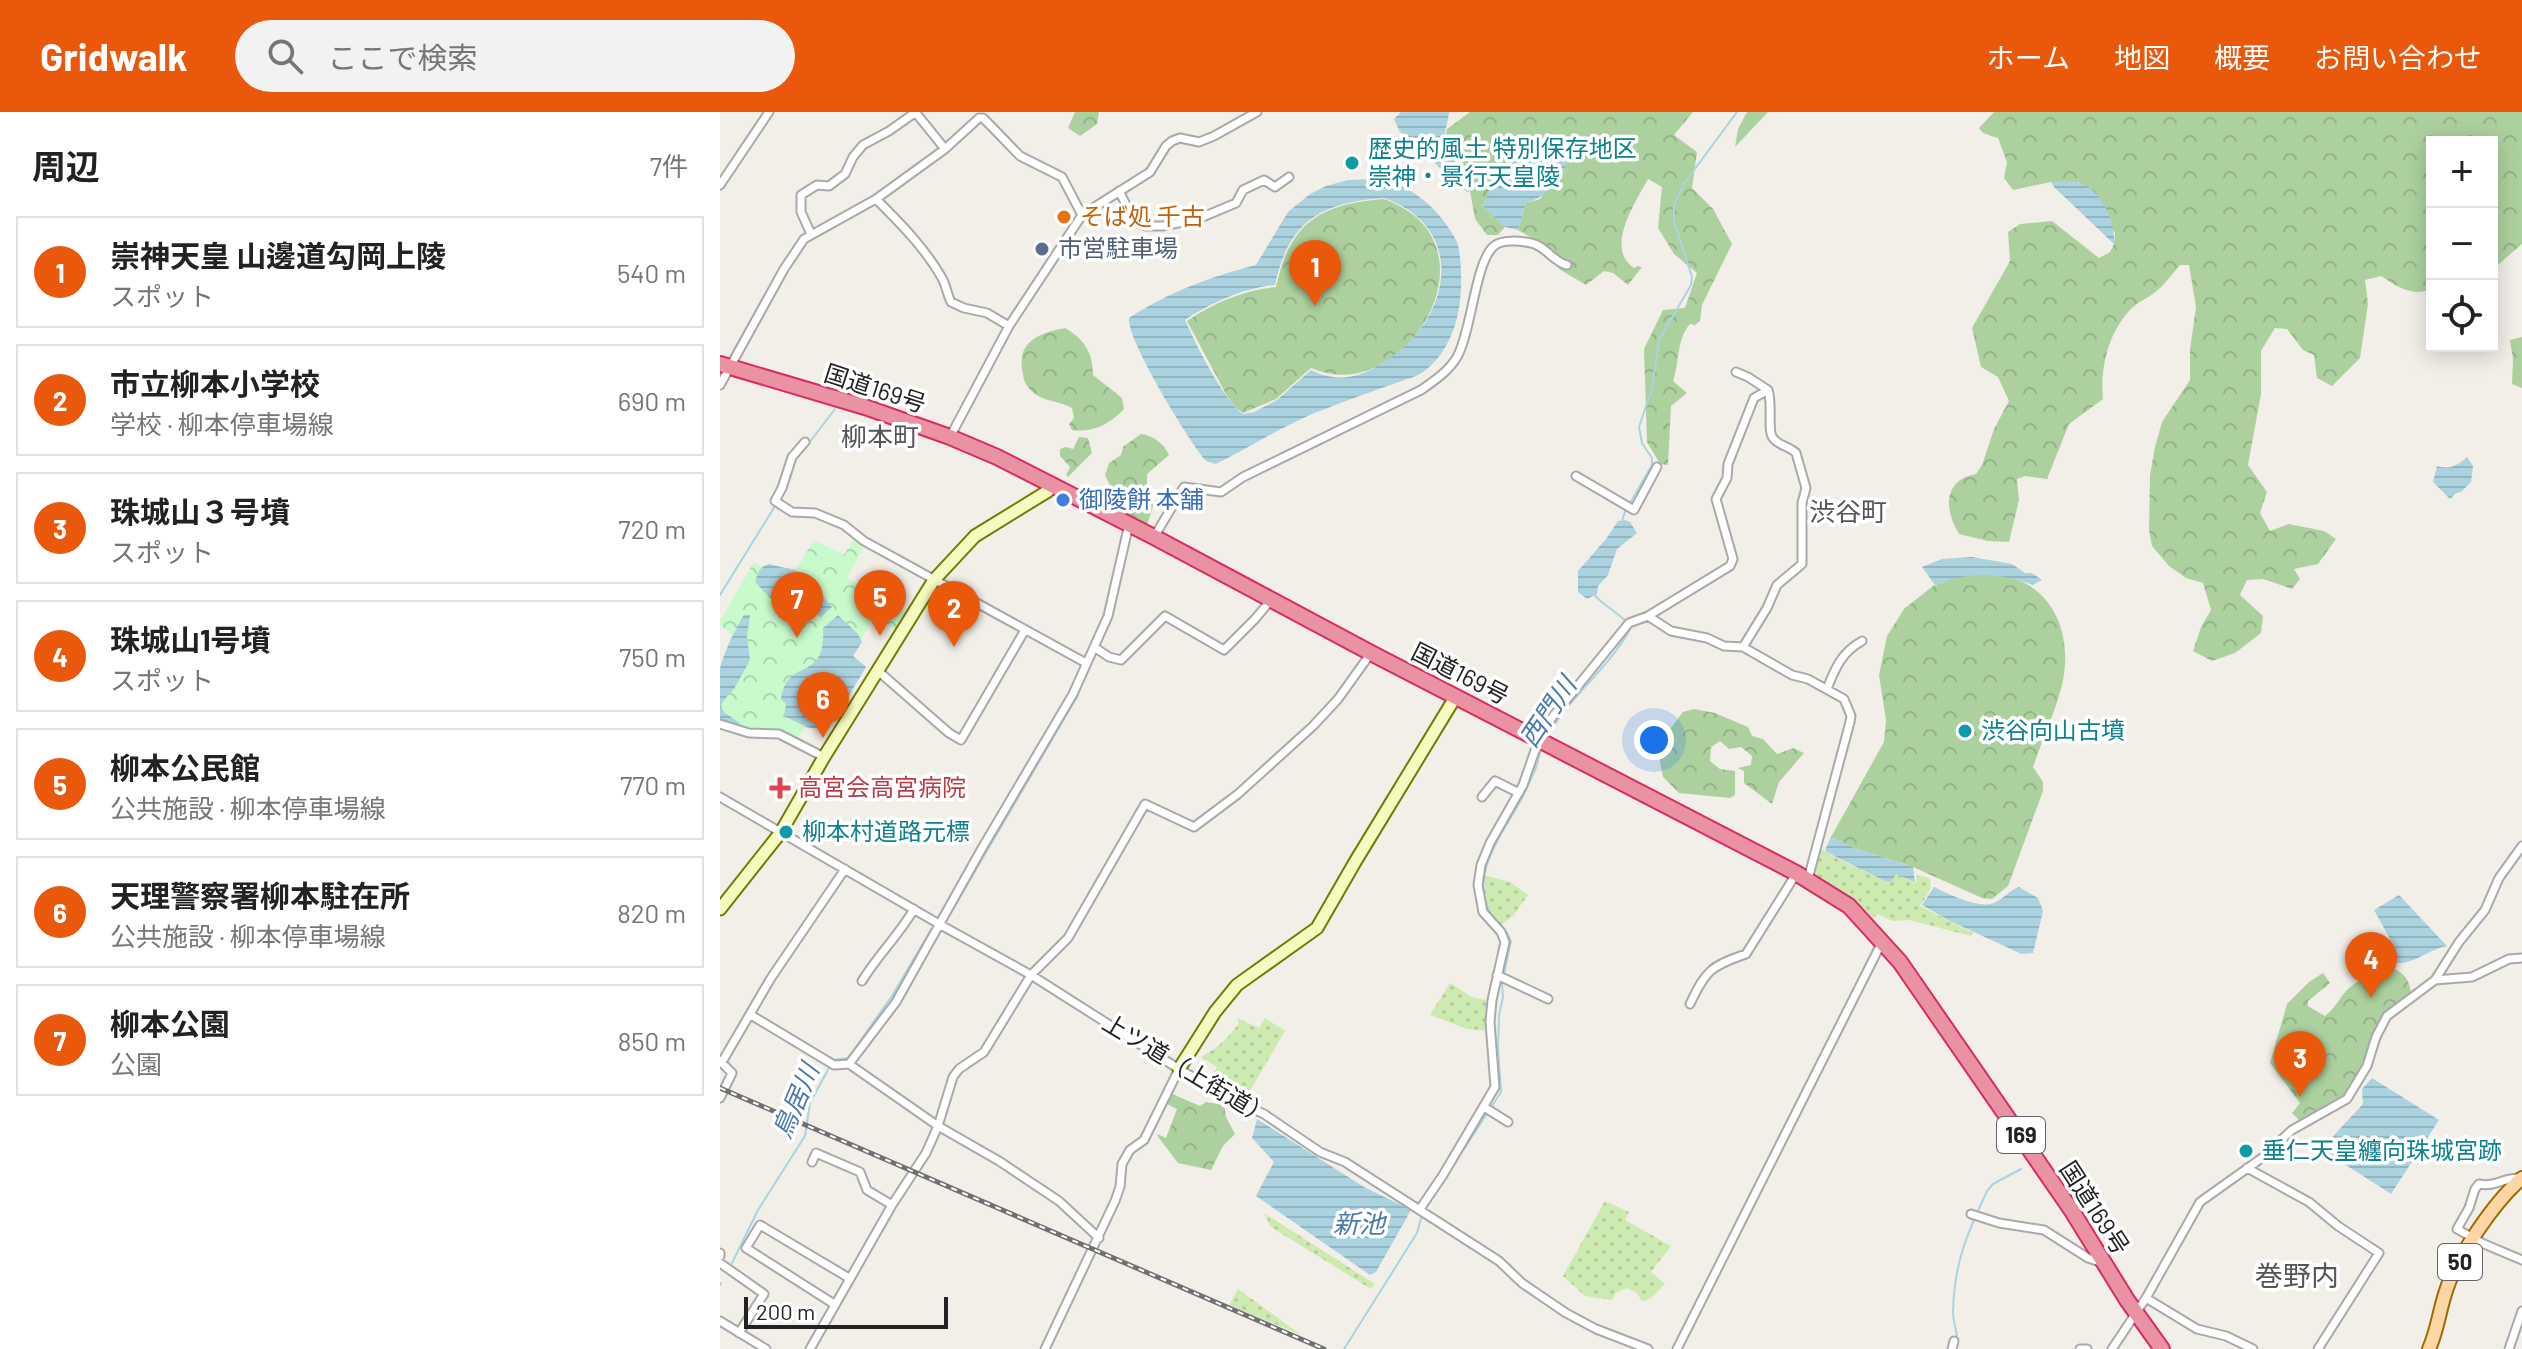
<!DOCTYPE html>
<html lang="ja">
<meta charset="utf-8">
<style>
:root{--surface:#fff;--page:#f2f2f2;--text:#222;--muted:#767676;--line:#e0e0e0;--accent:#ea580c}
body{margin:0;font-family:Barlow,"Noto Sans JP",sans-serif;background:var(--page);color:var(--text)}
.controls{position:absolute;right:24px;top:24px;display:grid;overflow:hidden;border-radius:0px;box-shadow:0 4px 20px #0003}
.controls button{width:72px;height:72px;display:grid;place-items:center;padding:0;border:0;border-bottom:2px solid var(--line);background:var(--surface);color:var(--text);font:40px sans-serif}
.scale{position:absolute;left:24px;bottom:20px;width:204px;box-sizing:border-box;padding-left:8px;border:4px solid #222;border-top:0;font-size:22px;line-height:28px;white-space:nowrap;color:#222;-webkit-text-stroke:6px #fff;paint-order:stroke}
.you{position:absolute;left:934px;top:628px;width:28px;height:28px;margin:-20px;border:6px solid #fff;border-radius:50%;background:#1a73e8;box-shadow:0 0 0 12px #1a73e833}
.badge{display:grid;place-items:center;width:52px;height:52px;border-radius:50%;background:var(--accent);color:#fff;font-size:26px;font-weight:700}
.pin{position:absolute;translate:-50% -66px;filter:drop-shadow(0 2px 4px #0008)}
.pin::after{content:'';position:absolute;top:42px;width:28px;height:24px;background:inherit;clip-path:polygon(0 0,100% 0,50% 100%)}
.list{margin:0;padding:0;list-style:none}
h2{display:flex;justify-content:space-between;align-items:center;height:104px;margin:0;padding:0 32px;font-size:34px}
h2 small{font-size:26px;font-weight:400;color:var(--muted)}
.list li{display:grid;grid-template-columns:52px 1fr auto;gap:24px;align-items:center;box-sizing:border-box;height:112px;margin:0 16px 16px;padding:0 16px;border:2px solid var(--line);border-radius:0px}
.list b{display:block;font-size:30px;white-space:nowrap}
.list p{margin:0;font-size:26px;white-space:nowrap;color:var(--muted)}
.list em{font-size:26px;font-style:normal;color:var(--muted)}
.icon{flex:none;width:44px;height:44px;fill:none;stroke:currentColor;stroke-width:2;stroke-linecap:round;stroke-linejoin:round}
.map{position:relative;flex:none;width:1802px;height:1237px;overflow:hidden}
header{display:flex;align-items:center;gap:48px;box-sizing:border-box;height:112px;padding:0 40px;background:var(--accent);color:#fff}
header strong{font-size:38px}
nav{display:flex;gap:44px;margin-inline-start:auto;font-size:28px}
.search{width:560px;height:72px;background:var(--page);display:flex;align-items:center;gap:20px;box-sizing:border-box;padding:0 28px;border-radius:44px;color:var(--muted);font-size:30px}
main{display:flex}
aside{flex:1;background:var(--surface)}
.map>svg:first-child{display:block}
</style>
<header>
<strong>Gridwalk</strong>
<div class="search"><svg class="icon" aria-label="search" viewBox="0 0 24 24"><circle cx="10" cy="10" r="6"/><path d="M15 15l6 6"/></svg>ここで検索</div>
<nav><a>ホーム</a><a>地図</a><a>概要</a><a>お問い合わせ</a></nav>
</header>
<main>
<aside>
<h2>周辺<small>7件</small></h2>
<ul class="list">
<li><span class="badge">1</span><div><b>崇神天皇 山邊道勾岡上陵</b><p>スポット</p></div><em>540 m</em></li>
<li><span class="badge">2</span><div><b>市立柳本小学校</b><p>学校 · 柳本停車場線</p></div><em>690 m</em></li>
<li><span class="badge">3</span><div><b>珠城山３号墳</b><p>スポット</p></div><em>720 m</em></li>
<li><span class="badge">4</span><div><b>珠城山1号墳</b><p>スポット</p></div><em>750 m</em></li>
<li><span class="badge">5</span><div><b>柳本公民館</b><p>公共施設 · 柳本停車場線</p></div><em>770 m</em></li>
<li><span class="badge">6</span><div><b>天理警察署柳本駐在所</b><p>公共施設 · 柳本停車場線</p></div><em>820 m</em></li>
<li><span class="badge">7</span><div><b>柳本公園</b><p>公園</p></div><em>850 m</em></li>
</ul>
</aside>
<div class="map">
<svg width="1802" height="1237" viewBox="0 0 1802 1237">
<defs>
<pattern id="grass-dots" width="8" height="8" patternUnits="userSpaceOnUse" patternTransform="scale(2)"><rect width="8" height="8" fill="#cdebb0"/><path d="M2 2h.1M6 6h.1" fill="none" stroke="#b0c997" stroke-width="1.8" stroke-linecap="round"/></pattern>
<pattern id="forest-crowns" width="20" height="18" patternUnits="userSpaceOnUse" patternTransform="scale(2)"><rect width="20" height="18" fill="#add19e"/><path d="M2 6a3 3 0 1 1 6 0M12 15a3 3 0 1 1 6 0" fill="none" stroke="#95b388"/></pattern>
<pattern id="park-crowns" width="20" height="18" patternUnits="userSpaceOnUse" patternTransform="scale(2)"><rect width="20" height="18" fill="#c8facc"/><path d="M2 6a3 3 0 1 1 6 0M12 15a3 3 0 1 1 6 0" fill="none" stroke="#acd6af"/></pattern>
<pattern id="water-rules" width="6" height="5" patternUnits="userSpaceOnUse" patternTransform="scale(2)"><rect width="6" height="5" fill="#aad3df"/><path d="M0 2.5h6" fill="none" stroke="#92b5bf"/></pattern>
</defs>
<rect width="100%" height="100%" fill="#f2efe9"/>
<path fill="url(#grass-dots)" d="M1102 737 1110 743 1167 770 1175 761 1196 771 1197 763 1209 766C1215 776 1205 785 1200 794L1253 821 1251 824 1189 808 1173 809 1157 802 1151 810 1090 766Z
M764 763 790 770 808 783 793 804 781 813 766 794Z
M730 871 752 885 770 889 767 905 768 919 747 917 710 903Z
M517 906 539 916 545 906 565 919 525 987 490 967 497 955 481 945C498 936 508 926 519 911Z
M885 1089 909 1100 905 1108 951 1134 931 1160 945 1172 931 1186 922 1190 917 1181 907 1176 896 1181 892 1188 865 1184 843 1164Z
M544 1101 655 1172 651 1177 551 1115Z
M518 1177 581 1223 509 1193Z"/>
<path fill="url(#forest-crowns)" d="M355 0H379L377 12 360 24 348 16Z
M750 0H973L954 23 977 40 972 76 993 97 1012 132 982 193 980 209 975 213 970 212C956 228 960 250 953 269L967 281 951 294 948 353 940 352 927 330 924 237 943 198 965 196 977 161 954 142 938 116 942 75 928 67C916 90 884 136 914 156L918 154 922 155 908 173 893 161 884 159 866 173 839 157 833 138 798 118 806 91 820 87 850 44 852 35 857 30 851 24C843 27 835 31 827 34 820 35 813 34 808 37 802 40 767 85 762 93L785 115 778 123H767L755 107 749 73 729 50 723 35 727 17Z
M1027 0H1048L1015 35 1018 17Z
M1274 0H1802V132L1772 158V30H1712V177C1691 185 1678 175 1661 164L1645 168 1648 192 1640 246 1612 274 1597 266 1594 243 1583 238 1567 217 1555 216 1541 239V282L1528 353 1547 380 1540 401 1550 419 1569 412 1604 419 1616 427 1598 452 1574 457 1580 467 1572 477 1543 467 1527 468 1520 483 1543 504 1541 521 1515 541 1492 549 1473 539 1481 515 1491 498 1483 471 1466 466 1449 454 1432 434 1429 418 1430 363 1435 335 1442 310 1470 268V237L1476 195 1469 153H1460C1452 162 1444 174 1434 181 1426 187 1416 191 1409 199 1388 223 1380 255 1383 287L1349 312 1327 367 1305 364 1297 367 1299 388 1289 430 1268 429 1239 422C1224 398 1223 368 1256 362L1262 353 1274 317 1289 289 1278 265 1261 255 1252 216 1290 149 1288 120 1300 112 1332 109 1379 146 1390 140 1394 132 1395 121 1359 70H1331L1293 78 1284 66 1287 50 1278 26 1263 21 1259 16Z
M664 87C786 131 684 298 591 256L556 287 523 301 515 295 507 284 467 209C493 191 524 178 556 175 570 110 600 92 664 87Z
M345 216C364 227 373 240 373 263L402 286 404 297C390 312 373 321 352 318L349 312 354 306 352 296C338 288 319 290 308 275 304 271 303 263 302 257 298 228 321 221 345 216Z
M1802 225V276L1792 272 1793 247 1790 228Z
M421 322C433 323 444 332 449 343L427 362V378L424 383 434 391 427 413C396 409 397 385 385 363L389 351 401 343 403 335Z
M359 325 368 326 372 341 348 365 346 363 350 355 340 344V337L346 335 353 337Z
M1242 463C1256 463 1273 461 1286 464 1336 476 1353 526 1342 573 1335 601 1322 628 1313 655L1323 670V679L1288 774 1272 787 1262 786 1193 755 1137 737 1111 725 1164 630 1166 608 1159 563 1167 524 1184 497 1213 474Z
M974 597 995 601 1028 615 1032 624 1043 627 1057 642 1073 636 1084 641 1059 670 1052 692 1024 671V659L1018 656 1031 653 1032 644 1021 635 1009 637 1000 629 991 635 990 649 1000 657 1015 659V683L1010 686 959 681 943 665 937 634 963 600Z
M1674 857C1685 861 1690 870 1691 881L1661 907 1653 924 1648 946 1628 981 1616 991 1580 1009 1572 1001 1580 991 1550 951 1567 892 1589 870 1603 861 1610 871 1588 889V894L1605 904C1617 894 1618 888 1626 879 1638 866 1658 860 1674 857Z
M450 981 480 994 486 990 504 993 506 1005 515 1022 503 1034 491 1058 458 1051 439 1026 437 1022 446 1026 457 997 445 991Z"/>
<path fill="url(#park-crowns)" d="M134 427 145 433 127 466 187 500 177 519 154 504C145 518 142 530 133 544L146 555 121 597 116 596C107 610 102 617 84 616L78 626 61 617 49 619 18 617 0 610V555L12 522 0 513V509L34 450 42 454 49 452 76 458 94 428 124 443Z"/>
<path fill="url(#water-rules)" fill-rule="evenodd" d="M681 0H729C728 11 723 23 724 34 724 53 747 62 750 80H747L680 20 674 7Z
M851 24 858 29C851 36 851 43 847 52 839 71 826 85 806 91L798 118 785 115 762 93 769 81 770 70C794 65 793 44 808 37 814 34 821 35 827 33 835 31 843 27 851 24Z
M657 67C692 72 720 98 736 128 739 134 739 139 740 145 744 185 739 230 707 257 698 265 684 268 673 272 651 280 627 288 605 297 567 311 532 334 496 352L486 349C470 331 406 227 409 206 449 180 490 165 536 153L568 100 590 82 606 74 628 68ZM664 86C749 116 731 208 666 249 641 265 620 272 591 258L557 288 534 300 523 302C504 289 475 231 465 208 491 191 523 176 555 173 568 109 602 90 664 86Z
M1331 70C1339 70 1350 68 1357 70 1381 75 1396 111 1394 132L1334 75Z
M1747 345 1753 354 1751 370 1741 380 1736 381 1730 387 1713 370 1717 354C1730 358 1738 353 1747 345Z
M905 408 910 410 917 421 897 437 888 463 878 474 877 482 867 487 858 480V459L886 427 898 409Z
M1252 445 1292 452 1305 461H1312L1322 468 1313 473C1274 460 1254 459 1215 473L1202 455 1222 447Z
M49 452 84 461 112 495 101 505 85 495 56 492 36 471C36 461 40 455 49 452Z
M24 503H30L27 525 30 548 14 577 3 589 1 595 5 601 20 611 18 617 0 610C0 593 0 573 0 557 3 543 16 515 24 503Z
M118 503 138 522 142 530 133 544 146 555 121 597 116 596C96 626 92 617 64 604L66 592 61 587C68 543 106 573 103 516Z
M1111 725 1137 737 1193 755 1195 770 1176 762 1172 769 1167 770 1108 741 1105 738Z
M1214 775C1228 782 1255 795 1271 792 1282 789 1289 778 1299 775L1318 786 1323 799 1313 841 1301 842 1293 838 1230 809 1202 793Z
M1679 783 1727 834C1709 837 1695 852 1677 851L1675 836 1654 798Z
M1652 966 1719 1008 1671 1082 1601 1037 1643 992 1642 977Z
M537 1007 644 1075 691 1098 656 1160 650 1163 536 1084 554 1050 532 1026Z"/>
<g fill="none" stroke-linecap="round" stroke-linejoin="round">
<path stroke="#aad3df" stroke-width="2" d="M9 247 32 206
M89 331 115 297
M70 361 76 345
M910 391 932 353V346L922 331 919 315 932 277 939 228 971 173 972 165 954 109V94L963 73 1017 0
M902 409 906 397
M873 481C879 491 898 500 906 510
M0 483 55 394
M827 625C848 586 887 558 909 519L908 517
M772 804C746 762 785 720 804 682 808 672 814 662 817 653 819 646 820 640 822 634
M226 809 358 583
M113 948 128 946 172 884 212 816
M705 1097 781 980 778 936 779 903 783 885 782 872 791 829 787 821 781 815
M12 1151 38 1098 85 1024 90 991 110 954
M0 1173 1 1171
M624 1237 697 1121 702 1103
M1236 1237C1240 1224 1233 1213 1233 1200 1234 1151 1247 1122 1267 1079L1273 1072 1301 1057"/>
<defs>
<path id="street" d="M196 1 225 37
M259 6H263L271 14 300 44 342 65 362 103
M0 73 49 0
M399 79 415 110 426 114H443L478 107 516 91 523 78 544 68 555 75 569 65
M156 87C180 111 205 136 222 166 226 173 227 182 231 190L244 196 267 201 289 214
M91 122 81 100V83L97 73 109 74 125 62 133 45 143 33 169 19 196 0
M1016 260 1028 265 1048 278C1053 292 1047 319 1053 326 1059 334 1069 334 1076 341L1086 376 1082 391V452L1057 473 1047 496 1023 535
M0 273 64 157 84 127 156 87 225 37 259 6
M230 325 289 214 362 103 430 60 446 34 452 29 460 26 479 30 494 24 537 0
M85 330 72 345 62 376 55 389 72 400 95 401 124 413 144 429 366 551
M856 364 914 398 937 355
M434 425 464 375 501 380 523 365 701 278C714 269 729 259 737 245 752 218 755 150 774 134 782 127 801 129 811 131 826 134 833 150 847 153
M928 504 951 519 987 526 1004 534 1023 535 1072 563 1088 567 1124 587 1131 604 1130 610 1088 767
M374 535 389 545 401 548 445 504 504 538 535 507 551 488
M157 558 229 621 241 628 305 518
M1107 577C1115 556 1122 540 1142 529
M0 612 29 621 59 622 104 645
M0 685 219 812 311 863 459 957 507 985 544 1002 600 1040 625 1050 779 1149 802 1171 846 1201 876 1217 928 1237
M762 685 775 669 799 681
M777 863 828 887
M1715 868 1752 865 1789 847 1802 846
M142 869C158 843 179 823 194 797
M970 892C986 858 991 854 1026 842L1076 762
M31 903 114 953 129 952 218 1014 279 1049 339 1089 379 1126
M0 949 12 961 0 986
M2 950 51 866 125 757
M129 952 176 890 261 738 353 582 388 504 409 412
M764 995 788 1010
M92 1050 96 1041 140 1060 147 1078 172 1093
M1527 1056 1589 1090 1618 1114 1659 1141 1598 1237
M1797 1066C1781 1067 1775 1075 1759 1072L1755 1077 1749 1096 1737 1117 1764 1132 1802 1148
M700 1097 723 1063 775 975 770 910 772 888 785 830 781 820 763 800 758 773 761 753 770 731 803 673 819 627 830 608 909 511 928 504 1010 454 1013 447 996 387 1007 366 1008 352 1034 286 1048 278
M1251 1102 1279 1111 1324 1118 1368 1146 1383 1151
M0 1141V1144
M0 1151 44 1182 19 1221
M1426 1186 1477 1217 1506 1224 1533 1237
M114 1192 26 1136 40 1113 129 1166
M0 1209 46 1237
M90 1237 172 1093 206 1041 218 1014 233 965 239 957 264 940 311 863 348 826 425 692 474 715 518 682 593 614 618 587 651 541
M325 1237 395 1089 400 1075 402 1052 410 1038 424 1028 459 957
M957 1237 1162 830
M1232 1237 1234 1229
M1360 1237H1367
M1392 1237 1426 1186 1480 1090 1560 1033 1561 1028 1572 1018 1627 987 1647 954 1656 925 1667 904 1715 868 1739 830 1765 798 1779 766 1802 734
M1789 1237 1802 1199"/>
<path id="secondary" d="M0 797 61 720 104 645 214 468 255 424 328 379 333 373
M459 957 495 900 517 873 597 816 635 750 736 584"/>
<path id="primary" d="M1709 1237C1717 1219 1719 1201 1725 1182 1735 1147 1774 1090 1802 1066"/>
<path id="highway" d="M0 252 145 295 230 325 277 345 434 425 651 541 1076 761 1129 794 1180 850 1352 1099 1407 1188 1442 1237"/>
</defs>
<use href="#street" stroke="#a9a9a9" stroke-width="11"/>
<use href="#secondary" stroke="#707d05" stroke-width="15"/>
<use href="#primary" stroke="#a06b00" stroke-width="16"/>
<use href="#highway" stroke="#dc2a67" stroke-width="18"/>
<use href="#street" stroke="#fff" stroke-width="7"/>
<use href="#secondary" stroke="#f7fabf" stroke-width="11"/>
<use href="#primary" stroke="#fcd6a4" stroke-width="12"/>
<use href="#highway" stroke="#e892a2" stroke-width="14"/>
<defs>
<path id="rail" d="M0 976 604 1237"/>
</defs>
<use href="#rail" stroke="#707070" stroke-width="5"/>
<use href="#rail" stroke="#fff" stroke-width="2" stroke-dasharray="6" stroke-linecap="butt"/>
</g>
<g fill="#0f9aa8" stroke="#fff" stroke-width="3">
<circle cx="632" cy="51" r="8"/>
<circle cx="1245" cy="619" r="8"/>
<circle cx="66" cy="720" r="8"/>
<circle cx="1526" cy="1039" r="8"/>
</g>
<circle fill="#e8710a" stroke="#fff" stroke-width="3" cx="344" cy="105" r="8"/>
<circle fill="#5c6f8a" stroke="#fff" stroke-width="3" cx="322" cy="137" r="8"/>
<circle fill="#3f7fe0" stroke="#fff" stroke-width="3" cx="343" cy="388" r="8"/>
<path fill="#e0444e" stroke="#fff" stroke-width="3" d="M56 664h8v8h8v8h-8v8h-8v-8h-8v-8h8z"/>
<g text-anchor="middle" stroke-width="7" stroke-linejoin="round" paint-order="stroke">
<g fill="#fff" stroke="#646464" stroke-width="2">
<rect x="1277" y="1005" width="48" height="36" rx="6"/>
<rect x="1718" y="1132" width="44" height="36" rx="6"/>
</g>
<g font-size="22" font-weight="bold" fill="#222">
<text x="1301" y="1031">169</text>
<text x="1740" y="1158">50</text>
</g>
<g font-size="24" fill="#0d838f" stroke="#fff" text-anchor="start">
<text x="648" y="45">歴史的風土 特別保存地区<tspan x="648" dy="28">崇神・景行天皇陵</tspan></text>
<text x="1261" y="627">渋谷向山古墳</text>
<text x="82" y="728">柳本村道路元標</text>
<text x="1542" y="1047">垂仁天皇纏向珠城宮跡</text>
</g>
<g font-size="24" fill="#c56008" stroke="#fff" text-anchor="start">
<text x="360" y="113">そば処 千古</text>
</g>
<g font-size="24" fill="#4e5e75" stroke="#fff" text-anchor="start">
<text x="338" y="145">市営駐車場</text>
</g>
<g font-size="24" fill="#222" stroke="#fff">
<text transform="translate(155 277) rotate(18)" y="8">国道169号</text>
<text transform="translate(740 562) rotate(27)" y="8">国道169号</text>
<text transform="translate(467 958) rotate(31)" y="8">上ツ道（上街道）</text>
<text transform="translate(1374 1096) rotate(57)" y="8">国道169号</text>
</g>
<g font-size="24" fill="#366cbe" stroke="#fff" text-anchor="start">
<text x="359" y="396">御陵餅 本舗</text>
</g>
<g font-size="24" fill="#be3a42" stroke="#fff" text-anchor="start">
<text x="78" y="684">高宮会高宮病院</text>
</g>
<g font-size="26" fill="#555" stroke="#fff">
<text x="160" y="334">柳本町</text>
<text x="1128" y="409">渋谷町</text>
</g>
<g font-size="26" font-style="italic" fill="#4a7aab" stroke="#fff">
<text transform="translate(828 600) rotate(-56)" y="9">西門川</text>
<text transform="translate(76 989) rotate(-67)" y="9">鳥居川</text>
<text x="639" y="1121">新池</text>
</g>
<g font-size="28" fill="#555" stroke="#fff">
<text x="1577" y="1174">巻野内</text>
</g>
</g>
</svg>
<div class="controls">
<button>+</button>
<button>−</button>
<button><svg class="icon" aria-label="locate" viewBox="0 0 24 24"><circle cx="12" cy="12" r="6"/><path d="M12 2v4M12 18v4M2 12h4M18 12h4"/></svg></button>
</div>
<div class="scale">200 m</div>
<div class="you"></div>
<div class="pin badge" style="left:595px;top:194px">1</div>
<div class="pin badge" style="left:234px;top:535px">2</div>
<div class="pin badge" style="left:1580px;top:985px">3</div>
<div class="pin badge" style="left:1651px;top:886px">4</div>
<div class="pin badge" style="left:160px;top:524px">5</div>
<div class="pin badge" style="left:103px;top:626px">6</div>
<div class="pin badge" style="left:77px;top:526px">7</div>
</div>
</main>
